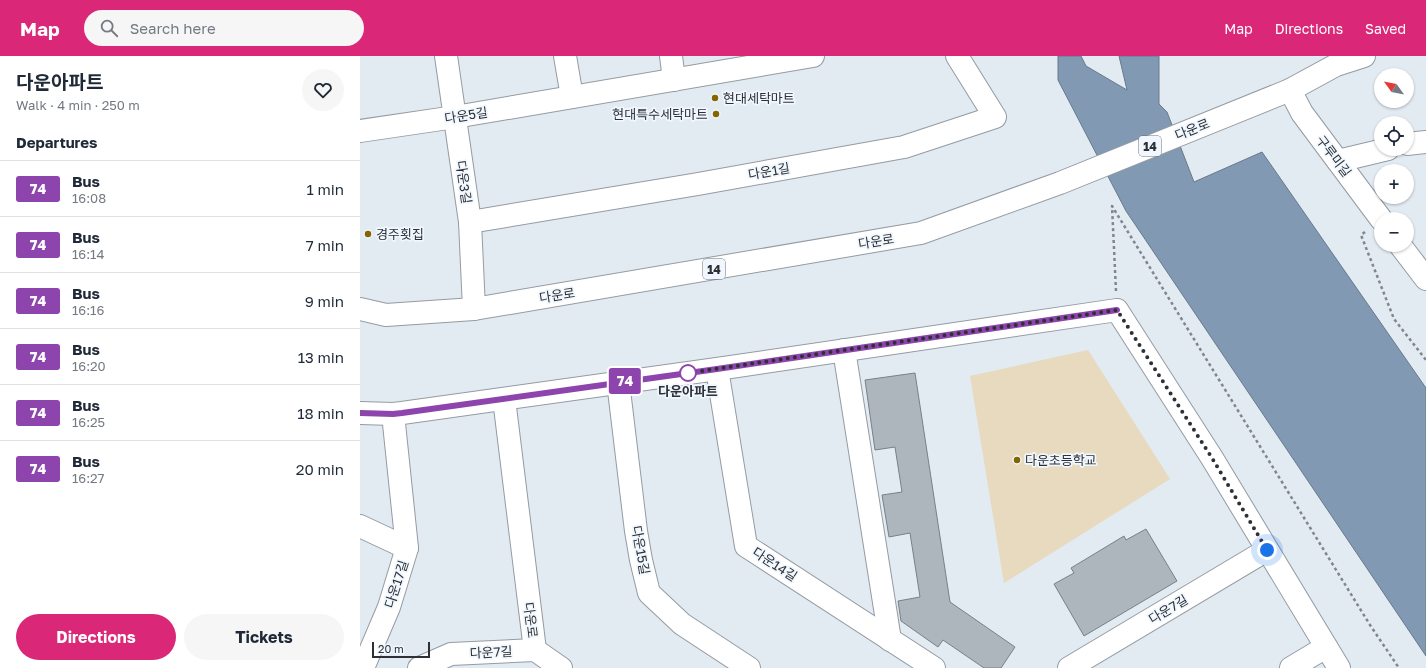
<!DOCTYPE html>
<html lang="en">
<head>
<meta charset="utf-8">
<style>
	body { margin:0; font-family:"Golos Text","Noto Sans KR",sans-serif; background:#f6f6f7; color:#1f2937; height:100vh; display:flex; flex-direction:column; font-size:15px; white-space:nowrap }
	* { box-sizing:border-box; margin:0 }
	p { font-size:13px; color:#747a83 }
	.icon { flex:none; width:22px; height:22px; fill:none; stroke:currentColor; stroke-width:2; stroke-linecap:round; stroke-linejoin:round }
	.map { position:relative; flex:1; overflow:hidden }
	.sheet { display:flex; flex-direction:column; background:#fff; width:360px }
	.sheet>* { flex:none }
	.badge { padding:0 8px; border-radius:3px; font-size:14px; line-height:26px }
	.needle { width:26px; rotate:303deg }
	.fabs { position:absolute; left:1014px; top:12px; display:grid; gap:8px }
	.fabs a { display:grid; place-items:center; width:40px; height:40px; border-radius:50%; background:#fff; box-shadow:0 1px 3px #0004; font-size:20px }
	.scale { position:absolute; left:12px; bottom:10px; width:58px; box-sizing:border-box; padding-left:4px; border:2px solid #2d3034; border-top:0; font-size:11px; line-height:14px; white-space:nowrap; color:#2d3034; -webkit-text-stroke:3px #f0f7fe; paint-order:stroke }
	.you { position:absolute; width:20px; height:20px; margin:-10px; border:3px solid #fff; border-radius:50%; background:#1a73e8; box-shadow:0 0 0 6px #1a73e833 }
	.map>.badge { position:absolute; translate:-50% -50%; box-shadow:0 0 0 2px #fff }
	h2 { padding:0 16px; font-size:15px; line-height:36px }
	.round { display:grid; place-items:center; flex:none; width:42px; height:42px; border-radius:21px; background:#f6f6f7 }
	.summary { display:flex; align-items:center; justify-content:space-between; height:68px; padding:0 16px }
	h1 { font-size:19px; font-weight:700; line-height:30px }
	.action { display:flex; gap:8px; margin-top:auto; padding:8px 16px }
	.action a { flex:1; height:46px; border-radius:24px; background:#db2777; color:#fff; font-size:16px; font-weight:700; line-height:46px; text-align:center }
	.action a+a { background:#f6f6f7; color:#1f2937 }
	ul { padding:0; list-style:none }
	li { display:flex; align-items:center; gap:12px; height:56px; padding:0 16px; border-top:1px solid #e0e1e3 }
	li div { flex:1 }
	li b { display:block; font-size:15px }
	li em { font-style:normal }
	li .badge { min-width:44px; font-weight:700; text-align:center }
	header { display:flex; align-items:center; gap:24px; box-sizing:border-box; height:56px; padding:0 20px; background:#db2777; color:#fff }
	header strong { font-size:19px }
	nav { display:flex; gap:22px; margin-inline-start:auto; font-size:14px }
	.search { width:280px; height:36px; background:#f6f6f7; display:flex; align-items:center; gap:10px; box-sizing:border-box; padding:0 14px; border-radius:22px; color:#747a83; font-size:15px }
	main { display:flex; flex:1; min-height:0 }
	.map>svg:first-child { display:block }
	.green { fill:#e7dabf }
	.water { fill:#8199b2; stroke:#687a8c }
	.building { fill:#adb5bd; stroke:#798088 }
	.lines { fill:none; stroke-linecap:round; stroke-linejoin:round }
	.minor-casing { stroke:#949ba3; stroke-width:24 }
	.tertiary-casing { stroke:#949ba3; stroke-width:24 }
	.primary-casing { stroke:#949ba3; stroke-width:24 }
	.path { stroke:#81868c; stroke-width:2.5; stroke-dasharray:3 3; stroke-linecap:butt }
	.minor { stroke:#fff; stroke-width:22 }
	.tertiary { stroke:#fff; stroke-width:22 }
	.primary { stroke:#fff; stroke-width:22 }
	.line-casing { stroke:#fff; stroke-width:9 }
	.line { stroke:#8e44ad; stroke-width:6 }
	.walk { stroke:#2d3034; stroke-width:4; stroke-dasharray:0 7.2 }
	.poi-dot { fill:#856500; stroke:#f0f7fe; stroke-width:1.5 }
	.stop-dot { fill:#fff; stroke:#8e44ad; stroke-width:2 }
	.labels { text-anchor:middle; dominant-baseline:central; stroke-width:3.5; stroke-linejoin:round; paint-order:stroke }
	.shield { fill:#f0f7fe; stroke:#686c71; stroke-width:1 }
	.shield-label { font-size:12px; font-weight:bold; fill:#2d3034 }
	.poi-label { font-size:13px; fill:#2d3034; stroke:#f0f7fe; text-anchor:start }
	.street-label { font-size:13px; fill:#2d3034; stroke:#f0f7fe }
	.stop-label { font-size:13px; font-weight:bold; fill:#2d3034; stroke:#f0f7fe }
</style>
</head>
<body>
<header>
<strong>Map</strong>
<div class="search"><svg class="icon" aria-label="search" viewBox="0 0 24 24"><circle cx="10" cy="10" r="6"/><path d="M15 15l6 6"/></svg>Search here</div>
<nav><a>Map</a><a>Directions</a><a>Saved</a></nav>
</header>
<main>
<section class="sheet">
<div class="summary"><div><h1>다운아파트</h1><p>Walk · 4 min · 250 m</p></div><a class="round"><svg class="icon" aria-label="heart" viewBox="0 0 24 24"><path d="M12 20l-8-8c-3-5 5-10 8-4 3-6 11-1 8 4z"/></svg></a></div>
<h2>Departures</h2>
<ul>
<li><span class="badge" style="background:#8e44ad;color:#fff">74</span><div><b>Bus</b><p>16:08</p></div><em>1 min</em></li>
<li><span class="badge" style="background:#8e44ad;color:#fff">74</span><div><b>Bus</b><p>16:14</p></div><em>7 min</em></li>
<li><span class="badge" style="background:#8e44ad;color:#fff">74</span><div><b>Bus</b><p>16:16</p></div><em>9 min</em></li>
<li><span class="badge" style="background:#8e44ad;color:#fff">74</span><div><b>Bus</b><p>16:20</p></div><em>13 min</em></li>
<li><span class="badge" style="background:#8e44ad;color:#fff">74</span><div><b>Bus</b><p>16:25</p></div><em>18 min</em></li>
<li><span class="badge" style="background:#8e44ad;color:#fff">74</span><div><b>Bus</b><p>16:27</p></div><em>20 min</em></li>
</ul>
<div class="action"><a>Directions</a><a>Tickets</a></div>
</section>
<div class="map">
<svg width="1066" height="612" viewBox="0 0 1066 612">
	<rect width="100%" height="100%" fill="#e2eaf2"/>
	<polygon class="green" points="728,294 810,423 644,527 610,320"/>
	<polygon class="water" points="698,0 721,0 726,10 767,34 759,0 799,0 799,48 807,56 834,126 902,96 1066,332 1066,600 766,155 698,24"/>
	<g class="building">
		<polygon points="555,317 590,546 655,591 641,612 624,612 583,584 578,591 541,565 538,545 560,541 550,477 529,481 522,439 542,436 535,391 515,394 505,324"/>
		<polygon points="786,473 817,525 724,580 694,528 714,517 711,512 764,480 766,484"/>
	</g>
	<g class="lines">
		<defs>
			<g id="minor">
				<polyline points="86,0 110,166 114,253"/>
				<polyline points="205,0 212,41"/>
				<polyline points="311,0 314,24"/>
				<polyline points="0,75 95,61 453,0"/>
				<polyline points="1047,88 1066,86"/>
				<polyline points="978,105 1028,93"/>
				<polyline points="110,166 338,128 544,91 635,61 597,0"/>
				<polyline points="484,294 530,584"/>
				<polyline points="357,313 386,490 574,612"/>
				<polyline points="258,326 276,475 281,504 289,537 322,568 389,612"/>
				<polyline points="144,343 175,594"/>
				<polyline points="0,357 33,358 42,357 357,313 757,254 852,402 979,612"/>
				<polyline points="0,470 47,492"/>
				<polyline points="3,612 29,551 47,492 33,358"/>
				<polyline points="59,612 91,598 175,594 201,612"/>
				<polyline points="709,612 907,494"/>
				<polyline points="931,612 966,591"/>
			</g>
			<g id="tertiary">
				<polyline points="930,34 942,57 1021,163"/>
				<polyline points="1040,189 1066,223"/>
			</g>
			<polyline id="primary" points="0,253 26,259 114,253 561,177 700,127 930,34 976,9 1004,0"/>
		</defs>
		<use href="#minor" class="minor-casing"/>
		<use href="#tertiary" class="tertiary-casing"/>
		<use href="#primary" class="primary-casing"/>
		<g class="path">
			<polyline points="1005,176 1001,179 1034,263 1066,304"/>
			<polyline points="756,235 752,150 1010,569 1039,612"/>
		</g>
		<use href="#minor" class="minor"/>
		<use href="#tertiary" class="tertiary"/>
		<use href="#primary" class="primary"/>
	</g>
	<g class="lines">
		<defs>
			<polyline id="line" points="0,357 33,358 42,357 357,313 757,254"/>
		</defs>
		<use href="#line" class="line-casing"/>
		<use href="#line" class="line"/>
		<polyline class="walk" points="328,317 757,254 852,402 907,494"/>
	</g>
	<g class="poi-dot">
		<circle cx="355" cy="42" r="4"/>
		<circle cx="356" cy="58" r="4"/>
		<circle cx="8" cy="178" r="4"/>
		<circle cx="657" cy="404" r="4"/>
	</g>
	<circle class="stop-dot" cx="328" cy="317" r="8"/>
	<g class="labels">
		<g class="shield">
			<rect x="779" y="80" width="22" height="20" rx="3"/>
			<rect x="343" y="203" width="22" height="20" rx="3"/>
		</g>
		<g class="shield-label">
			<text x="790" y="90">14</text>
			<text x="354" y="213">14</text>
		</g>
		<g class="poi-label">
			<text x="363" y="42">현대세탁마트</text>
			<text x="348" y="58" text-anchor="end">현대특수세탁마트</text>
			<text x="16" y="178">경주횟집</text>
			<text x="665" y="404">다운초등학교</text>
		</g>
		<g class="street-label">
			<text transform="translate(106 59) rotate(-9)">다운5길</text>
			<text transform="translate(832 73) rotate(-22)">다운로</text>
			<text transform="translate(974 100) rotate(53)">구루미길</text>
			<text transform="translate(409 115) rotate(-10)">다운1길</text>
			<text transform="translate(104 126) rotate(82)">다운3길</text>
			<text transform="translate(516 185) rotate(-9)">다운로</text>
			<text transform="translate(197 239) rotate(-9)">다운로</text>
			<text transform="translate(281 494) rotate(80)">다운15길</text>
			<text transform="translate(415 508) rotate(33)">다운14길</text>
			<text transform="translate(36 528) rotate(-72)">다운17길</text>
			<text transform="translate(808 553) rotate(-31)">다운7길</text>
			<text transform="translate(171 564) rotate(83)">다운로</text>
			<text transform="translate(131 596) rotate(-3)">다운7길</text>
		</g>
		<g class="stop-label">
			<text x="328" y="335">다운아파트</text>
		</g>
	</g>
</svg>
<div class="fabs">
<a><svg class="needle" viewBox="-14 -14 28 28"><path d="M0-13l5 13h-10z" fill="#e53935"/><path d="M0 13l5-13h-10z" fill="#747a83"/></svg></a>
<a><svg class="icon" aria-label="locate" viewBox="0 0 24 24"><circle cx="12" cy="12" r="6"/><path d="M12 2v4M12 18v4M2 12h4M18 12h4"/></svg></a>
<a>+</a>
<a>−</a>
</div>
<div class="scale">20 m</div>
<div class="you" style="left:907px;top:494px"></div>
<b class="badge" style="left:265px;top:325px;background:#8e44ad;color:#fff">74</b>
</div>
</main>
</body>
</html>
